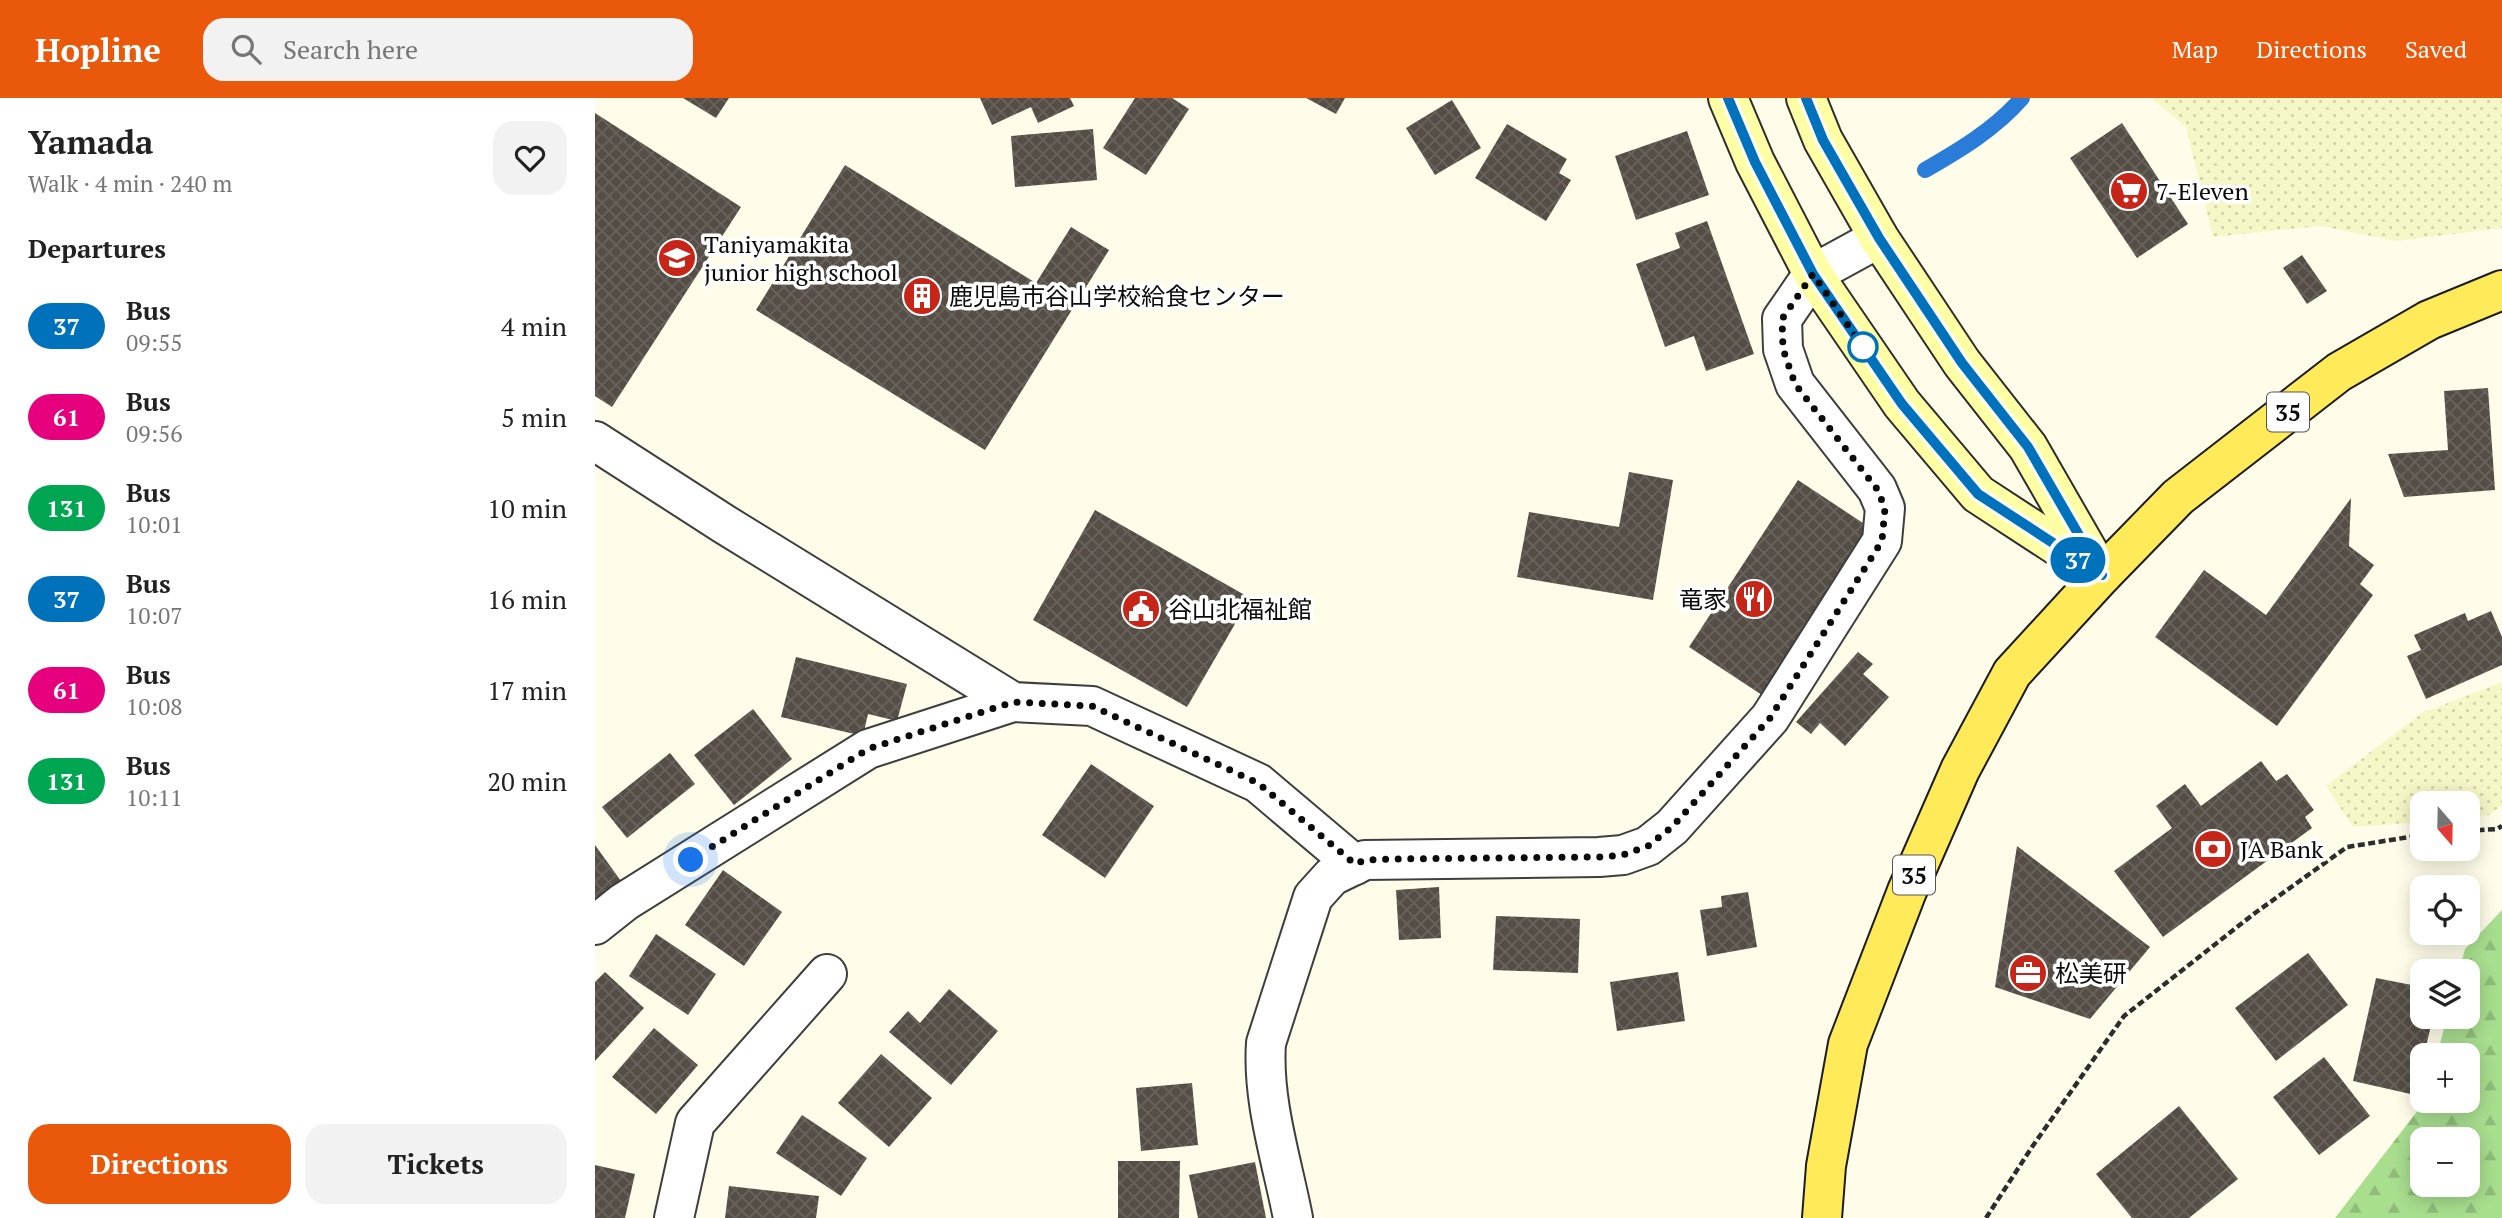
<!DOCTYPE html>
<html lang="en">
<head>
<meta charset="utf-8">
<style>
	body { margin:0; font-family:"PT Serif","Noto Sans JP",serif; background:#f2f2f2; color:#222; height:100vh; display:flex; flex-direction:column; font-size:26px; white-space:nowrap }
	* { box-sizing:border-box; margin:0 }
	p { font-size:23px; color:#767676 }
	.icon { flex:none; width:38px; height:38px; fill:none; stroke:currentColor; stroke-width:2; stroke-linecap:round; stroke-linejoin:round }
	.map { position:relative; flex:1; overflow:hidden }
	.side { display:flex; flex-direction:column; background:#fff; width:595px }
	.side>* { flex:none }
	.badge { padding:0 14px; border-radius:23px; font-size:24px; line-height:46px }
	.needle { width:46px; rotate:160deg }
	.buttons { position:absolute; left:1815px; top:693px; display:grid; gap:14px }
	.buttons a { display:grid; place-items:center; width:70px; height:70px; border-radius:14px; background:#fff; box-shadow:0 4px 18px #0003; font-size:35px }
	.you { position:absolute; width:35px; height:35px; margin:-18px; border:5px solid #fff; border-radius:50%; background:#1a73e8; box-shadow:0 0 0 10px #1a73e833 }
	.map>.badge { position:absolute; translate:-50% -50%; box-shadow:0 0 0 4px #fff }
	h2 { padding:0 28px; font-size:26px; line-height:63px }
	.round { display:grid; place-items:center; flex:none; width:74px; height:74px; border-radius:21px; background:#f2f2f2 }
	.head { display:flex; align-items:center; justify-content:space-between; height:119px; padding:0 28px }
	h1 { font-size:33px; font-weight:600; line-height:52px }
	.primary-button { display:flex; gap:14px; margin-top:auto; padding:14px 28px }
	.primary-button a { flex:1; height:80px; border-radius:21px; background:#ea580c; color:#fff; font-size:28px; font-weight:600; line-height:80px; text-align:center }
	.primary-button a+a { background:#f2f2f2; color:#222 }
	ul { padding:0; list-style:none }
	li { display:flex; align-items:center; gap:21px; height:91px; padding:0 28px }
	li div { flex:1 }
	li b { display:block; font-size:26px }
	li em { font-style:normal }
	li .badge { min-width:77px; font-weight:700; text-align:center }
	header { display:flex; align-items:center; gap:42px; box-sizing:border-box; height:98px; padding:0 35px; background:#ea580c; color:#fff }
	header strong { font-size:33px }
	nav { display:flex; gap:38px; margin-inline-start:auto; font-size:24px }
	.search { width:490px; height:63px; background:#f2f2f2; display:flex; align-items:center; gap:18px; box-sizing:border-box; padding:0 24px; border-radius:21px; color:#767676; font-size:26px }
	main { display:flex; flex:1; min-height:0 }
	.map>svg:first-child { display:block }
	.farmland { fill:url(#farmland-dots) }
	.forest { fill:url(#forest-firs); fill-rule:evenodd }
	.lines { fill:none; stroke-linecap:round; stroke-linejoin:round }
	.stream { stroke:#297dd8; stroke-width:16 }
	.building { fill:url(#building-cross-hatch) }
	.minor-casing { stroke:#3e3e3e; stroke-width:42 }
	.secondary-casing { stroke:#2d2d2d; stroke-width:42 }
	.primary-casing { stroke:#1c1c1c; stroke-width:42 }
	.path { stroke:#2d2d2d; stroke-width:4.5; stroke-dasharray:7 3.5; stroke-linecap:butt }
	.minor { stroke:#fff; stroke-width:38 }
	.secondary { stroke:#feffa4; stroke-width:38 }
	.primary { stroke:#ffeb59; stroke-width:38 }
	.line-casing { stroke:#fff; stroke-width:16 }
	.line { stroke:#0072bc; stroke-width:10 }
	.walk { stroke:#0b0b0b; stroke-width:7; stroke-dasharray:0 12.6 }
	.stop-dot { fill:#fff; stroke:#0072bc; stroke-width:3.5 }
	.labels { text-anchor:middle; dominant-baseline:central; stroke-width:7; stroke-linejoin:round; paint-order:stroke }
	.shield { fill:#fff; stroke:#545454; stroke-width:2 }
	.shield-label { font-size:23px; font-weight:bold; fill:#0b0b0b }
	.poi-label { font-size:24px; fill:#0b0b0b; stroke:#fff; text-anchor:start }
</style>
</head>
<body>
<header>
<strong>Hopline</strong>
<div class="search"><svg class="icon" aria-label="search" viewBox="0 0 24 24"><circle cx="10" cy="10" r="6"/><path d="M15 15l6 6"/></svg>Search here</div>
<nav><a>Map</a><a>Directions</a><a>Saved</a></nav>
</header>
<main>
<section class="side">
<div class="head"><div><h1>Yamada</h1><p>Walk · 4 min · 240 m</p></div><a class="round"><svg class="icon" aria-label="heart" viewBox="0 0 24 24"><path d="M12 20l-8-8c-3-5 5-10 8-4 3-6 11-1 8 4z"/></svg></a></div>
<h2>Departures</h2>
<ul>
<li><span class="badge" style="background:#0072bc;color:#fff">37</span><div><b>Bus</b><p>09:55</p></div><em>4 min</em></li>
<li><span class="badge" style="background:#e6007e;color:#fff">61</span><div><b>Bus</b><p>09:56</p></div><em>5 min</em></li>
<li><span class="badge" style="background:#00a651;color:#fff">131</span><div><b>Bus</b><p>10:01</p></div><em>10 min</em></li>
<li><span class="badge" style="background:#0072bc;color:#fff">37</span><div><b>Bus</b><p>10:07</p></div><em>16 min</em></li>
<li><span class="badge" style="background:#e6007e;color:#fff">61</span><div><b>Bus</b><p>10:08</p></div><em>17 min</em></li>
<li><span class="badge" style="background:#00a651;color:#fff">131</span><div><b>Bus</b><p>10:11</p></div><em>20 min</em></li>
</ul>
<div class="primary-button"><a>Directions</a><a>Tickets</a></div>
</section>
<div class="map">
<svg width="1907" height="1120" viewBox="0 0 1907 1120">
	<defs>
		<pattern id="farmland-dots" width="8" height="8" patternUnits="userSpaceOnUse" patternTransform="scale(1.75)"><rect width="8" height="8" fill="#f5f7c7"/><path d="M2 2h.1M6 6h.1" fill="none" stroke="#d1d2aa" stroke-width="1.8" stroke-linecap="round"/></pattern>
		<pattern id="forest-firs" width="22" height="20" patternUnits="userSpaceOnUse" patternTransform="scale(1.75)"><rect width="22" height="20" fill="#a8de8e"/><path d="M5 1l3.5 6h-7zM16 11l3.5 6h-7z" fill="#8fbd79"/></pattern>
		<pattern id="building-cross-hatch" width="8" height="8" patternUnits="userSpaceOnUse" patternTransform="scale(1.75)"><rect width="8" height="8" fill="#544e46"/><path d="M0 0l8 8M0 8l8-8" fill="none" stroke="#68635c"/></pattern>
	</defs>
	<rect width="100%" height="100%" fill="#fffde9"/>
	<g class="farmland">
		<polygon points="1556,0 1907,0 1907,130 1801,143 1725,128 1618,139 1591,29"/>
		<polygon points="1907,584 1907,707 1894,717 1873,719 1872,705 1827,705 1827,724 1758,729 1731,688 1827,615"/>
	</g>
	<path class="forest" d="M 1907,812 L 1907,1120 L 1740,1120 L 1830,1003 L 1872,1003 L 1872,957 L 1842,957 L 1852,919 L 1872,919 L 1872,873 L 1864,873 L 1870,851 ZM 1827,1041 L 1872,1041 L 1872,1087 L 1827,1087 Z"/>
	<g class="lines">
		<path class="stream" d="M 1330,72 C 1365,52 1400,31 1427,0"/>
	</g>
	<g class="building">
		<polygon points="88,0 134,0 121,20"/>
		<polygon points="385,0 475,0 479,8 443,25 436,9 397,27"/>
		<polygon points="540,0 577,0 594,11 551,77 508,50"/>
		<polygon points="711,0 750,0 741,16"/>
		<polygon points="857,2 886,50 840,77 811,30"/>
		<polygon points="0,15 146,109 17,309 0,298"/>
		<polygon points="1527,25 1593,126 1542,160 1475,60"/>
		<polygon points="912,26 972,61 964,75 976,82 951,123 880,80"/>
		<polygon points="498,31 502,82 420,89 416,38"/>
		<polygon points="1092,33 1114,97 1041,122 1020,58"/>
		<polygon points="250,67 441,185 476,129 514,152 390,352 161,212"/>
		<polygon points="1112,123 1159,256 1111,273 1099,238 1070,249 1041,166 1085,150 1080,135"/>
		<polygon points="1707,157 1732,193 1712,206 1688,170"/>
		<polygon points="1893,290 1900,392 1809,399 1793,356 1853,352 1849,293"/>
		<polygon points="1034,374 1078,382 1058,502 922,479 934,414 1024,429"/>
		<polygon points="1203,382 1277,431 1167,597 1094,549"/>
		<polygon points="1756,400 1754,448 1779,467 1765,486 1778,497 1682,628 1560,539 1609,472 1671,517"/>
		<polygon points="500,412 655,500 592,609 438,522"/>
		<polygon points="1896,513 1907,539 1907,567 1831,601 1812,558 1826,552 1819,537 1870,515 1873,523"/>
		<polygon points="1263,554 1278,566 1268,576 1294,599 1250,648 1225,625 1216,636 1201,624"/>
		<polygon points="201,559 312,586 302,623 273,616 268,638 186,619"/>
		<polygon points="158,611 197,661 139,707 99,657"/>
		<polygon points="75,655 100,686 32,740 7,709"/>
		<polygon points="1666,663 1681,683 1692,676 1719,712 1710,719 1717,730 1568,839 1519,773 1577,730 1561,708 1590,686 1606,708"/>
		<polygon points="496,666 559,708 510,780 447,737"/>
		<polygon points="0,747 26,783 0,801"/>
		<polygon points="1422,748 1555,849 1495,921 1400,889"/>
		<polygon points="128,772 187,814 149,868 90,827"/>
		<polygon points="844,789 846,840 804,842 801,792"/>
		<polygon points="1153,794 1162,849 1112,858 1105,812 1127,809 1126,798"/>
		<polygon points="901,818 985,821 983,875 898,872"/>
		<polygon points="61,836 121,876 93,917 34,878"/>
		<polygon points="1713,855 1753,907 1681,963 1640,910"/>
		<polygon points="10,874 49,910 0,963 0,884"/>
		<polygon points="1083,874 1090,923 1022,933 1015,884"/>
		<polygon points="1781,880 1827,889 1827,919 1838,919 1829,957 1827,957 1827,968 1820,997 1758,983"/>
		<polygon points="354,891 403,933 356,987 294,934 313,913 325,925"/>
		<polygon points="59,930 103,967 61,1016 17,979"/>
		<polygon points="286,956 337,1000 294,1049 243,1005"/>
		<polygon points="1729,959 1775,1018 1724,1057 1678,999"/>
		<polygon points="597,985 603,1047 546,1053 541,990"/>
		<polygon points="1584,1008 1643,1081 1594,1120 1537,1120 1501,1076"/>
		<polygon points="207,1017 272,1060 246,1098 181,1055"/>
		<polygon points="523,1063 585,1063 584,1120 523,1120"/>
		<polygon points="660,1064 671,1120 603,1120 594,1077"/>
		<polygon points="0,1067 40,1076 30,1120 0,1120"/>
		<polygon points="134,1088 224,1098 221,1120 130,1120"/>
	</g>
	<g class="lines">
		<defs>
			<g id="minor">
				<polyline points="0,343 129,426 418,604 497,608 663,685 760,767"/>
				<polyline points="0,827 29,804 273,651 418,604"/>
				<polyline points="79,1120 100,1025 232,876"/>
				<path d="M 698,1120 C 687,1063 667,1003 671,945 L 718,799 L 737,778 L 770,762 L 1004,759 L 1028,757 L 1053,748 L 1077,729 L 1175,620 L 1287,443 L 1290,410 L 1282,391 L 1200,286 L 1188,251 L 1187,221 L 1218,176 L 1284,140"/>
			</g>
			<g id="secondary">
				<polyline points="1133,0 1160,64 1218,176 1307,306 1383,396 1507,477"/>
				<polyline points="1211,0 1228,42 1284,140 1367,265 1433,349 1502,469"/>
			</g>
			<polyline id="primary" points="1227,1120 1231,1068 1253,946 1312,793 1365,672 1417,575 1507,477 1583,399 1744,274 1834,222 1907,192"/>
		</defs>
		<use href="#minor" class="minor-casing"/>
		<use href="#secondary" class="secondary-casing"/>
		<use href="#primary" class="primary-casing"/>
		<g class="path">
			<polyline points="1872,733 1902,731 1907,728"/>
			<polyline points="1391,1120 1437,1049 1529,918 1660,815 1752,749 1827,737"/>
		</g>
		<use href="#minor" class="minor"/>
		<use href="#secondary" class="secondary"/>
		<use href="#primary" class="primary"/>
	</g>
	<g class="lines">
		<defs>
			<polyline id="line" points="1133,0 1160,64 1218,176 1307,306 1383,396 1507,477 1433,349 1367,265 1284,140 1228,42 1211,0"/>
		</defs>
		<use href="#line" class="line-casing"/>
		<use href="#line" class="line"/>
		<polyline class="walk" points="96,762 273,651 418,604 497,608 663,685 760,766 770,762 794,761 1004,759 1028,757 1053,748 1077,729 1175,620 1287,443 1290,410 1282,391 1200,286 1188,251 1187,221 1218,176 1268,249"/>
	</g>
	<defs>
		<symbol id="supermarket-disc" viewBox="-11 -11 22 22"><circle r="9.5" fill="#c62518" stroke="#fff"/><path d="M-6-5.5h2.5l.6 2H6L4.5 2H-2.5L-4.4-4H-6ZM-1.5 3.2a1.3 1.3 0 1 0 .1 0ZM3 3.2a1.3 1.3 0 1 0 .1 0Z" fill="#fff"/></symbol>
		<symbol id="school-disc" viewBox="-11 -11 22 22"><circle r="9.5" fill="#c62518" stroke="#fff"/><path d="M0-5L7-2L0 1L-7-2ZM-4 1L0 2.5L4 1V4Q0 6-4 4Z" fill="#fff"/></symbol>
		<symbol id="building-disc" viewBox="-11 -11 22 22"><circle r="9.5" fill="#c62518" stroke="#fff"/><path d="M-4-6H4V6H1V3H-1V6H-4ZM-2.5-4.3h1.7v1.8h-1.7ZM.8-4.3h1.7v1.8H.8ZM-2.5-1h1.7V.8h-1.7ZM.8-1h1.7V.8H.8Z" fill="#fff"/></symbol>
		<symbol id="restaurant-disc" viewBox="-11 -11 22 22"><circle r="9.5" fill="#c62518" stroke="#fff"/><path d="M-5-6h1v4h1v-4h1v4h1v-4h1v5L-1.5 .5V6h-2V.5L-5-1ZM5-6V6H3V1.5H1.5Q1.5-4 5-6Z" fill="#fff"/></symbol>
		<symbol id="civic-disc" viewBox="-11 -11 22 22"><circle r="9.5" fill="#c62518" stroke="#fff"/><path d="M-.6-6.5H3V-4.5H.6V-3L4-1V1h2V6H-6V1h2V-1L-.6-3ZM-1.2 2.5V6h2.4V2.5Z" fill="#fff"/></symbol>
		<symbol id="bank-disc" viewBox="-11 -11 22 22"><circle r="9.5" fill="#c62518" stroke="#fff"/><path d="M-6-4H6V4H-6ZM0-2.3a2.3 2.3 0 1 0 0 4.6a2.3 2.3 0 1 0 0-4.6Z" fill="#fff"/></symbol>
		<symbol id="office-disc" viewBox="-11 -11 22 22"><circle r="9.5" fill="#c62518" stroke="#fff"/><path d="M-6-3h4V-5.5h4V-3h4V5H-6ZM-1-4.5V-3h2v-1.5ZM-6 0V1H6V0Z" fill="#fff"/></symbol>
	</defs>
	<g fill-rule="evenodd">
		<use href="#supermarket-disc" x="1512" y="71" width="44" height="44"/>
		<use href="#school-disc" x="60" y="138" width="44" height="44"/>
		<use href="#building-disc" x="305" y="176" width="44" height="44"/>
		<use href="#restaurant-disc" x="1137" y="479" width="44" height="44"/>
		<use href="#civic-disc" x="524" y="489" width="44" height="44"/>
		<use href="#bank-disc" x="1596" y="729" width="44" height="44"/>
		<use href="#office-disc" x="1411" y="853" width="44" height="44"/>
	</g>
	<circle class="stop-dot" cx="1268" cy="249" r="14"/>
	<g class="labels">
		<g class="shield">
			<rect x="1672" y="294.5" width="42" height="39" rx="5"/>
			<rect x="1298" y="757.5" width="42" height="39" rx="5"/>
		</g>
		<g class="shield-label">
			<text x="1693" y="314">35</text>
			<text x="1319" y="777">35</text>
		</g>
		<g class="poi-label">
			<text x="1561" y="93">7-Eleven</text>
			<text x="109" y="146">Taniyamakita<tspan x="109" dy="28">junior high school</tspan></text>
			<text x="354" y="198">鹿児島市谷山学校給食センター</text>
			<text x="1132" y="501" text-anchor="end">竜家</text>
			<text x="573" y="511">谷山北福祉館</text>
			<text x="1645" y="751">JA Bank</text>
			<text x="1460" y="875">松美研</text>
		</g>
	</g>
</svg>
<div class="buttons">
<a><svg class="needle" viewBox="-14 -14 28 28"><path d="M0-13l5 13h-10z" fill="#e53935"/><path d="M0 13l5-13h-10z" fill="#767676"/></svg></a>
<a><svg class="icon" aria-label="locate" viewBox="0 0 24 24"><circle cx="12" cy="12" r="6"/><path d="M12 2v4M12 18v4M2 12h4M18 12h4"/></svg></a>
<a><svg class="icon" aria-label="layers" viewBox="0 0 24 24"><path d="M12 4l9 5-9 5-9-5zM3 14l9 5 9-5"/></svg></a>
<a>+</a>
<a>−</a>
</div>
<div class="you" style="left:96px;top:762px"></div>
<b class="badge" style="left:1483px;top:462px;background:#0072bc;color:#fff">37</b>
</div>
</main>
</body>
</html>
